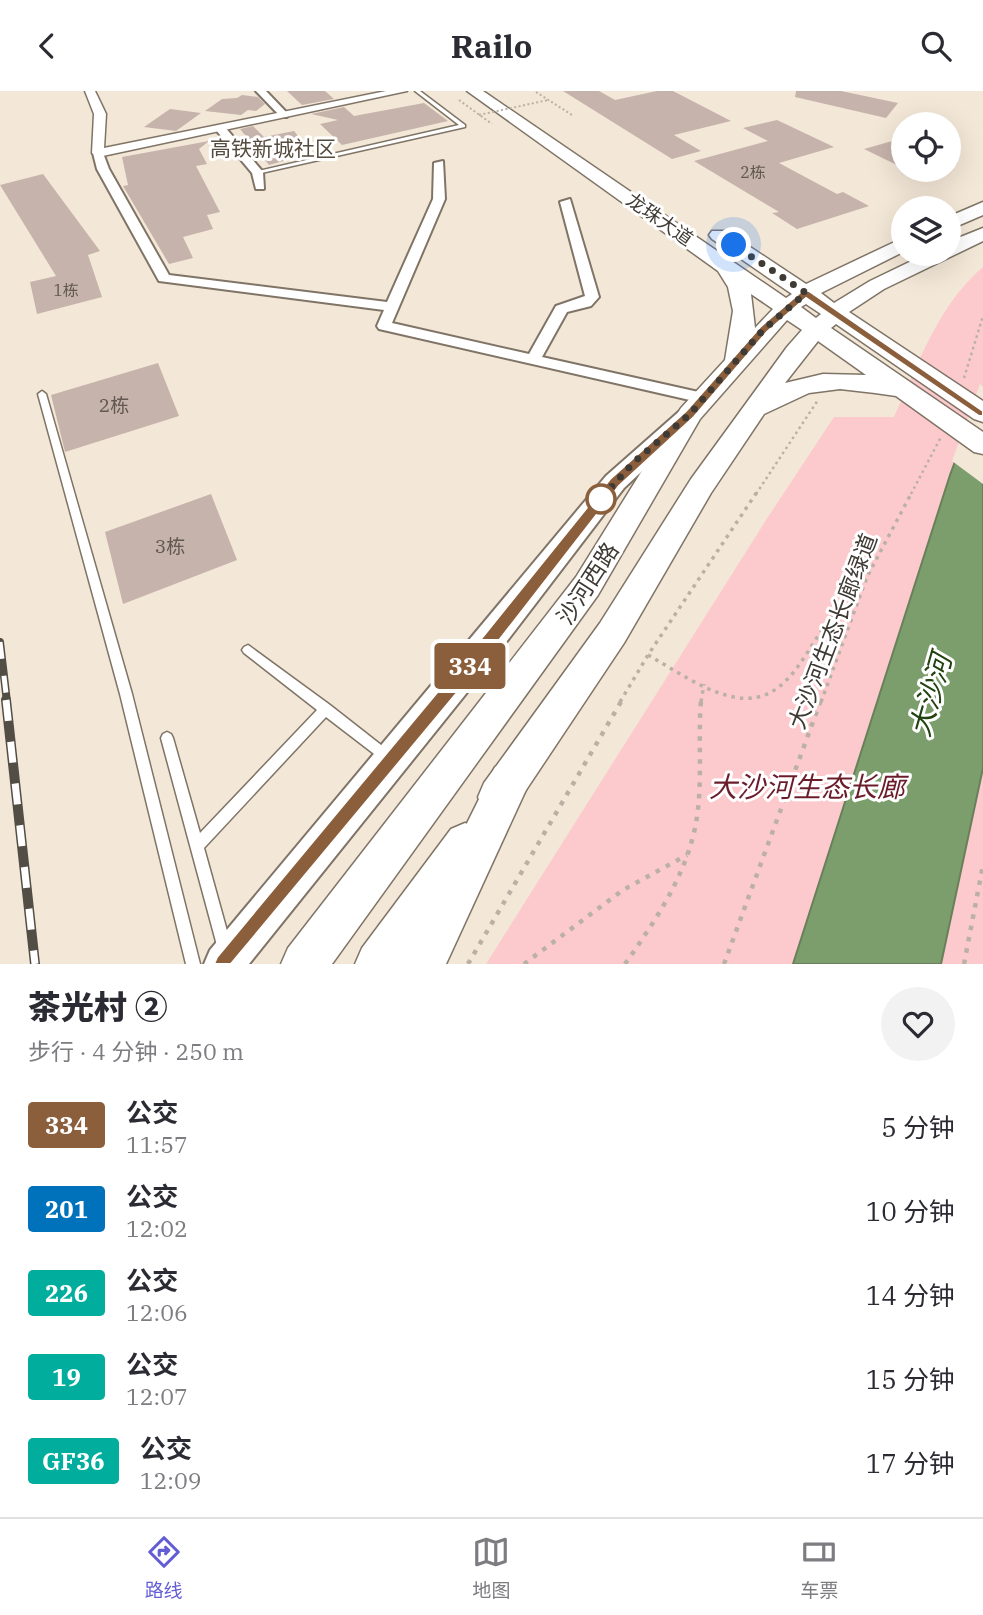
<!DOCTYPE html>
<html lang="zh">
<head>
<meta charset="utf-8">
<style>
	body { margin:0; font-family:"IBM Plex Serif","Noto Sans SC",serif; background:#f2f2f3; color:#2b2b33; height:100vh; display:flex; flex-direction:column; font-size:26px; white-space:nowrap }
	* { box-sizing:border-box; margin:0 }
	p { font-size:23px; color:#7c7c81 }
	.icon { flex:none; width:38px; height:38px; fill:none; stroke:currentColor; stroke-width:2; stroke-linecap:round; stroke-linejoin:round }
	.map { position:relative; height:873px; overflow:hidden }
	.sheet { display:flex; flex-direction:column; background:#fff; flex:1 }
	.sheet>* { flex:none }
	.badge { padding:0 14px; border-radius:5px; font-size:24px; line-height:46px }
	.fabs { position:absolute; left:891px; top:21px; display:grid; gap:14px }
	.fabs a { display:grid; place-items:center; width:70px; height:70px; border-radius:50%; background:#fff; box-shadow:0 7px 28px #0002; font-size:35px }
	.you { position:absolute; width:35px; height:35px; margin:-18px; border:5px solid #fff; border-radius:50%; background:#1a73e8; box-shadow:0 0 0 10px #1a73e833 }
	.map>.badge { position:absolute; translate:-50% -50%; box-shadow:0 0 0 4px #fff }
	.round { display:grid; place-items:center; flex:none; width:74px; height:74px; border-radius:37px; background:#f2f2f3 }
	.headline { display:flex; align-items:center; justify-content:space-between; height:119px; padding:0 28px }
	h1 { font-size:33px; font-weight:800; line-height:52px }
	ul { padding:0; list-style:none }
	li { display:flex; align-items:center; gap:21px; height:84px; padding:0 28px }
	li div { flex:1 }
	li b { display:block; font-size:26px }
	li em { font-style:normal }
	li .badge { min-width:77px; font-weight:700; text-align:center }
	header { display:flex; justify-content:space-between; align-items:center; height:91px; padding:0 28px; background:#fff; font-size:32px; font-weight:800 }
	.tab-bar { display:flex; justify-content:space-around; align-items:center; height:98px; border-top:2px solid #e1e1e2; background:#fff; font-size:19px; color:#7c7c81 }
	.tab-bar a { display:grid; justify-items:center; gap:4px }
	.tab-bar .selected { color:#635dd6 }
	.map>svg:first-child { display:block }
	.green { fill:#fccacd }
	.water { fill:#7b9e6c; stroke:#69805b; stroke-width:2 }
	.pier { fill:#f3e7d7 }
	.building { fill:#c6b3ab }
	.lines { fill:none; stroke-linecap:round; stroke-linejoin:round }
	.service-casing { stroke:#7f7466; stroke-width:3 }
	.minor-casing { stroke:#7f7466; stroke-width:4 }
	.tertiary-casing { stroke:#7f7466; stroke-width:3 }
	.secondary-casing { stroke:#7f7466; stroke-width:4 }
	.primary-casing { stroke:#7f7466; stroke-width:3 }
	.trunk-casing { stroke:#7f7466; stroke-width:3 }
	.path-far3 { stroke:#bab1a4; stroke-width:2; stroke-dasharray:2 2.5; stroke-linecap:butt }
	.path-far2 { stroke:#bab1a4; stroke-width:2.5; stroke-dasharray:2.5 3.5; stroke-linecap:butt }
	.path-far1 { stroke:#bab1a4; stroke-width:3.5; stroke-dasharray:3.5 5; stroke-linecap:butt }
	.path { stroke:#bab1a4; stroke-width:4.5; stroke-dasharray:4.5 7; stroke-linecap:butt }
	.service { fill:#fff; fill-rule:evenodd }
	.minor { fill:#fff; fill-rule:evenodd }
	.tertiary { fill:#fff; fill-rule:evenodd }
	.secondary { fill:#fff; fill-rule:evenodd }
	.primary { fill:#fff; fill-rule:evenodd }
	.trunk { fill:#fff; fill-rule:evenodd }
	.rail-far1-casing { stroke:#524d45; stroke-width:8 }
	.rail-casing { stroke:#524d45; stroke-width:10 }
	.rail-far1 { stroke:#fff; stroke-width:5; stroke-dasharray:17; stroke-linecap:butt }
	.rail { stroke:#fff; stroke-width:7; stroke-dasharray:21; stroke-linecap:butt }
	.path-bridge { stroke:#bab1a4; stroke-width:2; stroke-dasharray:2 2.5; stroke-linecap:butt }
	.line { fill:#8b5e3c; stroke:#fff; stroke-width:2 }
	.walk { stroke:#3f3b34; stroke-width:7; stroke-dasharray:0 12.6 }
	.stop-dot { fill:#fff; stroke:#8b5e3c; stroke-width:3.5 }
	.labels { text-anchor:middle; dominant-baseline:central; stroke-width:6; stroke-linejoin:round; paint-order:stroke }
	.far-number-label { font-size:16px; fill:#615952 }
	.far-street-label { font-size:19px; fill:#3f3b34; stroke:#fff }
	.number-label { font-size:19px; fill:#615952 }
	.far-quarter-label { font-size:21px; fill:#554c3f; stroke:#fff }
	.street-label { font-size:23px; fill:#3f3b34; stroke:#fff }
	.near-water-label { font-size:28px; font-style:italic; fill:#21430f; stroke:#fff }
	.near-park-label { font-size:28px; font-style:italic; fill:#6a1c2b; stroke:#fff }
</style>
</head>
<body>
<header><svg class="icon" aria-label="back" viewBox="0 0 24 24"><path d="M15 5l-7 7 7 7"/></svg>Railo<svg class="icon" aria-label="search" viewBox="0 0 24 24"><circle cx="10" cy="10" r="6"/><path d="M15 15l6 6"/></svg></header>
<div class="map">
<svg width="983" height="873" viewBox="0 0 983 873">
	<rect width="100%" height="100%" fill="#f3e7d7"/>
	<path class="green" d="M 983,176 L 983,873 L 486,873 L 766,429 L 834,326 L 894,326 C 918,273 938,214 983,176 Z"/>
	<polygon class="water" points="983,295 983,677 941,873 793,873 950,384"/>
	<polygon class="pier" points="980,293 983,295 983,393 952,370"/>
	<g class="building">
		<polygon points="287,0 325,0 334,8 302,14"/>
		<polygon points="563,0 599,0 615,9 657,0 673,0 731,30 674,44 701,60 672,68"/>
		<polygon points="796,0 841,0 898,12 886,27 795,6"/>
		<polygon points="242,4 258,6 265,13 256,20 248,19 241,24 205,20 222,8 237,7"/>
		<polygon points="424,12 448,30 342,54 320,33 338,29 311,23 344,16 354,25"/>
		<polygon points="170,18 201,22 176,40 144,36"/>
		<polygon points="777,29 834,56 779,72 837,103 843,101 869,115 797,138 772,122 779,121 694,70 768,50 743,37"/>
		<polygon points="253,35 264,46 294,40 312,62 269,74 240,38"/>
		<polygon points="903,47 903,77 864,58"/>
		<polygon points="209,50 199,58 207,73 196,75 220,121 207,124 213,138 183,146 193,167 169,173 123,95 128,94 122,66"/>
		<polygon points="43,83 100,160 88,164 102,206 37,223 30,191 56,185 0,94"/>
		<polygon points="158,272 179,325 65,361 51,304"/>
		<polygon points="211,403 237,469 123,513 105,441"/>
	</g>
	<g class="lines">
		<defs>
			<g id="service">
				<polygon points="415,0 420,0 465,34 465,36 257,83 254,81 459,34"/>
				<polygon points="42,300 46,303 132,603 200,873 186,873 120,603 38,303"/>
				<polygon points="248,554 330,614 390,661 392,665 390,669 386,671 382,669 326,626 204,757 232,858 230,863 225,865 220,863 218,858 161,647 163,643 167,641 171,643 173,647 200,742 317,619 244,562 242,559 244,556"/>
			</g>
			<g id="minor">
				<polygon points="256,0 266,0 287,22 287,26 281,26"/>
				<polygon points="216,35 224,35 263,81 264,98 256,98 252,82 216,39"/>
				<polygon points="98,59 103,62 109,78 169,184 387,211 433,108 434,72 443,70 445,108 392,232 529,263 556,215 585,205 560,111 570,108 599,206 591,215 567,221 542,266 703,302 711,307 703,312 379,238 377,235 384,219 159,190 97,78 93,62"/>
			</g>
			<polygon id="tertiary" points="85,0 95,0 106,23 104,57 386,0 407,0 98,66 92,62 94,23"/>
			<polygon id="secondary" points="690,315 698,318 701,323 698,328 624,397 481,584 249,873 204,873 210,859 606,385 682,318"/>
			<g id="primary">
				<path d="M 467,0 L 483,0 L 786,207 L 792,203 L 712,148 L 709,144 L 712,140 L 726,140 L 806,193 L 903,147 L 903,161 L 821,202 L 834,212 L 870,190 L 926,163 L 948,163 L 948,151 L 983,137 L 983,150 L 884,198 L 849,221 L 983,310 L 983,331 L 974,328 L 836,233 L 831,237 L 983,341 L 983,363 L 974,361 L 896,305 L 875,302 L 840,298 L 809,302 L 764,323 L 711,402 L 624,552 L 512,720 L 498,726 L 484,720 L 478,706 L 484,692 L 600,532 L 691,388 L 787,256 L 802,239 L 787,229 L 700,328 L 598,504 L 332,873 L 281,873 L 288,857 L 576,486 L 681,317 L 725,269 L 733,220 L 728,196 L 718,180 ZM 751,203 L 773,218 L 755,237 ZM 806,213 L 821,223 L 816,227 L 801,216 ZM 818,250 L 866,284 L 823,283 L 785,292 Z"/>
				<polygon points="983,111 983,124 948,139 948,126"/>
				<polygon points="465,732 479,738 485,752 479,766 405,873 355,873 362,857 451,738"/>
			</g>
			<polygon id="trunk" points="509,669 523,676 530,690 446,873 397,873 495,676"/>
		</defs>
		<use href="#service" class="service-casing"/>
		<use href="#minor" class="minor-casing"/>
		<use href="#tertiary" class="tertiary-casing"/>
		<use href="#secondary" class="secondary-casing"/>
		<use href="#primary" class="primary-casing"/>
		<use href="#trunk" class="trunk-casing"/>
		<g class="path-far3">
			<polyline points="536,1 572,24"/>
			<polyline points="459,9 492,33"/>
		</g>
		<g class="path-far2">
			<polyline points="964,287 983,225"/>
			<polyline points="756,403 818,309"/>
			<polyline points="911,403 941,346"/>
		</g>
		<g class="path-far1">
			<path d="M 648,564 C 675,579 703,600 734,606 C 785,616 802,565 827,532 C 838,516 852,502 866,488"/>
			<polyline points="620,611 648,564 757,401"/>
			<polyline points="701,611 704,593"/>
			<polyline points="821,611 867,486 912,401"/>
		</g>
		<g class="path">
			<polyline points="468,873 622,609"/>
			<polyline points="524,873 623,799 687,764"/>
			<path d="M 625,873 C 658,826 692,776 698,718 C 702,682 698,646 701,609"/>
			<polyline points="724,873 821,609"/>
			<polyline points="964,873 983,774"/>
		</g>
		<use href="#service" class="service"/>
		<use href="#minor" class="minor"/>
		<use href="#tertiary" class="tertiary"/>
		<use href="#secondary" class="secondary"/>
		<use href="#primary" class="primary"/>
		<use href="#trunk" class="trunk"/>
		<defs>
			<polyline id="rail-far1" points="0,551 7,611"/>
			<polyline id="rail" points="6,609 35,873"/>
		</defs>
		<use href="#rail-far1" class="rail-far1-casing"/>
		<use href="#rail" class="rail-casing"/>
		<use href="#rail-far1" class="rail-far1"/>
		<use href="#rail" class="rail"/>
		<polyline class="path-bridge" points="479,24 548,9"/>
	</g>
	<polygon class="line" points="802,200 809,200 983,320 983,325 979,325 806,207 767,241 694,326 619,395 476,579 231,873 214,873 217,866 464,569 610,388 686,320 760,236"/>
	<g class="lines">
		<polyline class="walk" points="601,408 598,411 633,372 690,323 763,239 806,202 734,154"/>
	</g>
	<circle class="stop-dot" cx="601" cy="408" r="14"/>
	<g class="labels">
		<g class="far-number-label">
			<text x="753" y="81">2栋</text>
			<text x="66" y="199">1栋</text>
		</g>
		<g class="far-street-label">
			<text transform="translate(660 128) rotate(35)">龙珠大道</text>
		</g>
		<g class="number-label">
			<text x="114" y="314">2栋</text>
			<text x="170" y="455">3栋</text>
		</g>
		<g class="far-quarter-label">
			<text x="273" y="57">高铁新城社区</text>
		</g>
		<g class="street-label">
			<text transform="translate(587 492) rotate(-57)">沙河西路</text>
			<text transform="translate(832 540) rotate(-69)">大沙河生态长廊绿道</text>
		</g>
		<g class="near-water-label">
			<text transform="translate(930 604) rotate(-74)">大沙河</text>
		</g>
		<g class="near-park-label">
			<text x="807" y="695">大沙河生态长廊</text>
		</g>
	</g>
</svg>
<div class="fabs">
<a><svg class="icon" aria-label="locate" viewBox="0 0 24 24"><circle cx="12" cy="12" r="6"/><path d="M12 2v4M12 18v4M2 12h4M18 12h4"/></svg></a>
<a><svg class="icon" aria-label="layers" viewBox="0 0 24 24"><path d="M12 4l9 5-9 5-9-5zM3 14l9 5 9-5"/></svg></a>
</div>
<div class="you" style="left:734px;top:154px"></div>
<b class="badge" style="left:470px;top:575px;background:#8b5e3c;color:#fff">334</b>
</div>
<section class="sheet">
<div class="headline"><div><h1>茶光村 ②</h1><p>步行 · 4 分钟 · 250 m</p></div><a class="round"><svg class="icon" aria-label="heart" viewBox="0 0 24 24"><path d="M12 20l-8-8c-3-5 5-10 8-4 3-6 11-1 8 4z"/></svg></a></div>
<ul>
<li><span class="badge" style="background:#8b5e3c;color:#fff">334</span><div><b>公交</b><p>11:57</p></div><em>5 分钟</em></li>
<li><span class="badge" style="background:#0072bc;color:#fff">201</span><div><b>公交</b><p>12:02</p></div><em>10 分钟</em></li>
<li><span class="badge" style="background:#01ad9c;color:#fff">226</span><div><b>公交</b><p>12:06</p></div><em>14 分钟</em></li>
<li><span class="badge" style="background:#01ad9c;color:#fff">19</span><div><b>公交</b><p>12:07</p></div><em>15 分钟</em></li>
<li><span class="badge" style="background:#01ad9c;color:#fff">GF36</span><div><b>公交</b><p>12:09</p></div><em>17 分钟</em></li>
</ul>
</section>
<nav class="tab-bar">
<a class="selected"><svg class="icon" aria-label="directions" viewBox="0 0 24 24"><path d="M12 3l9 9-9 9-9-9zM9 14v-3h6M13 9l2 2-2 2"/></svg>路线</a>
<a><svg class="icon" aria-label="map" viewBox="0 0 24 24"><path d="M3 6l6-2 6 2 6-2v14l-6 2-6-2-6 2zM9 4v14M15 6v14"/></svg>地图</a>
<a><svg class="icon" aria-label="tickets" viewBox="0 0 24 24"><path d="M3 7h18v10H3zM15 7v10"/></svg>车票</a>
</nav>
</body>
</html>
